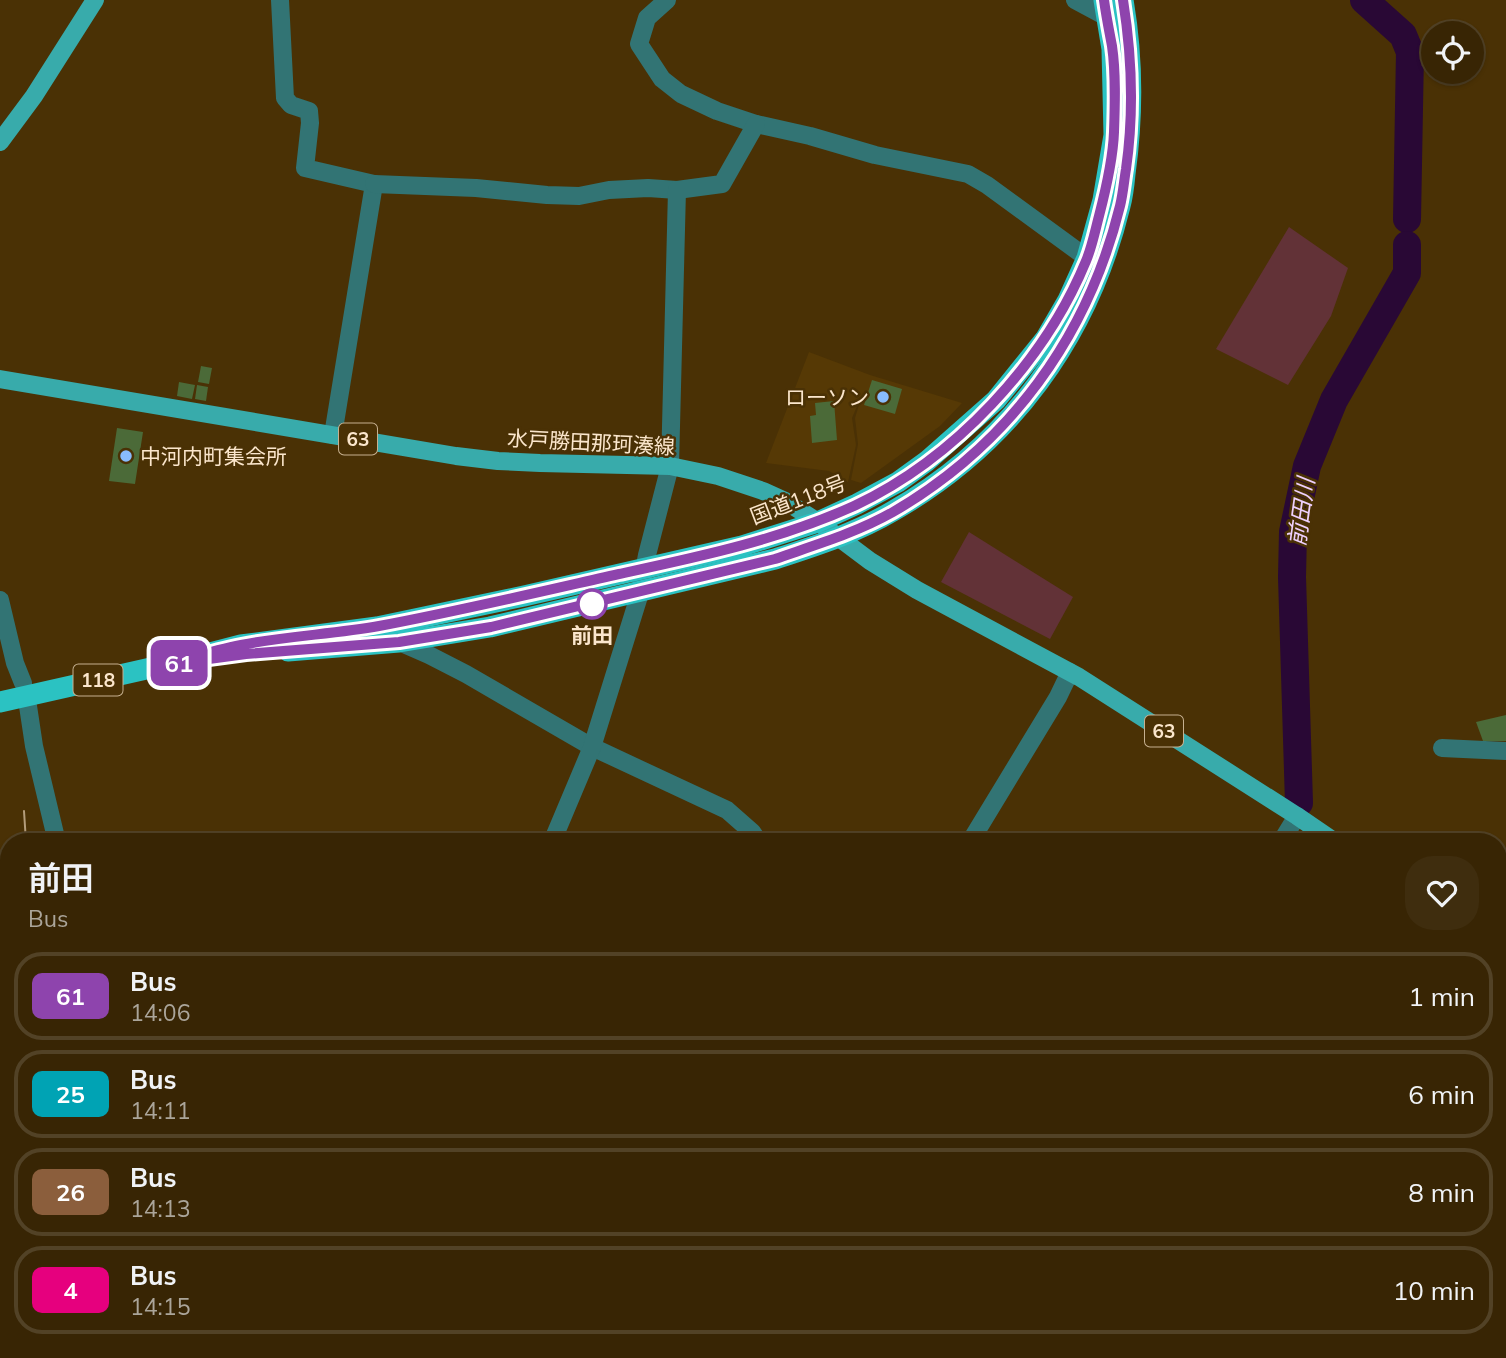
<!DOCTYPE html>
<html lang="en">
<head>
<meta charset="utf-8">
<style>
	body { margin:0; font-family:Mulish,"Noto Sans JP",sans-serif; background:#3f2d0e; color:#f1f3f6; height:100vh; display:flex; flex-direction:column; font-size:26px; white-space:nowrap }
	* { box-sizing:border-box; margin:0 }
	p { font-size:23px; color:#aba59a }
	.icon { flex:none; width:38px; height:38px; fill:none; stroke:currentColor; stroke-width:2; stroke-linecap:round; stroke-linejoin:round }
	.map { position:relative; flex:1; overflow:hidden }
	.drawer { position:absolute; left:0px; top:833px; width:1507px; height:525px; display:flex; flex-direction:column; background:#382504; border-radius:28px 28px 0 0; box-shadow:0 2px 5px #0004,0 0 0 2px #524226 }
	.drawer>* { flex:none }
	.badge { padding:0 14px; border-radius:10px; font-size:24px; line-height:46px }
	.fabs { position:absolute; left:1421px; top:21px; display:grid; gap:14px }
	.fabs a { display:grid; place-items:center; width:63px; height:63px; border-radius:50%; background:#382504; box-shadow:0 2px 5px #0004,0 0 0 2px #524226; font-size:35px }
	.map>.badge { position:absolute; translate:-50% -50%; box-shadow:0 0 0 4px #fff }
	.round { display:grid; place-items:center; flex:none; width:74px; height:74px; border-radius:28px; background:#3f2d0e }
	.headline { display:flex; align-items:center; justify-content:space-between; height:119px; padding:0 28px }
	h1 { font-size:33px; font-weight:600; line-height:52px }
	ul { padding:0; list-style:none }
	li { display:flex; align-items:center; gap:21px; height:88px; margin:0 14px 10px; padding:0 14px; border:4px solid #524226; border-radius:28px }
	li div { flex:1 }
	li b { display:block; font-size:26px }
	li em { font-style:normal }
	li .badge { min-width:77px; font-weight:700; text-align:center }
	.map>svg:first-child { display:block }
	.built { fill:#563905 }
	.green { fill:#623237 }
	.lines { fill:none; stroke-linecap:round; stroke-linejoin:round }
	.river { stroke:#290835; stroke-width:28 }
	.building { fill:#4b6a38 }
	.street { stroke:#327474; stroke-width:18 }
	.primary { stroke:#38abab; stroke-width:18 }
	.highway { stroke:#2bc2c2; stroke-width:21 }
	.tram { stroke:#b49d7c; stroke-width:2 }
	.line-casing { stroke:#fff; stroke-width:16 }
	.line { stroke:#8e44ad; stroke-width:10 }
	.poi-dot { fill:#88bbfc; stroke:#4a3105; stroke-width:2.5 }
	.stop-dot { fill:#fff; stroke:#8e44ad; stroke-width:3.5 }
	.labels { text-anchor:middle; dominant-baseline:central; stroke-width:5; stroke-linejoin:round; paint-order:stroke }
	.shield { fill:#4a3105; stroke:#c6b090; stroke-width:2 }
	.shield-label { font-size:19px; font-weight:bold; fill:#fbe6cc }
	.poi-label { font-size:21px; fill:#fbe6cc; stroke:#4a3105; text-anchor:end }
	.street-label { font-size:21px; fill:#fbe6cc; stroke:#4a3105 }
	.stop-label { font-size:21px; font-weight:bold; fill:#fbe6cc; stroke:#4a3105 }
	.water-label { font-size:23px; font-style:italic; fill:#efd0fe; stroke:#4a3105 }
</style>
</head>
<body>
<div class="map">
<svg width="1506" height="1358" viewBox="0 0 1506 1358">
	<rect width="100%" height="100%" fill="#4a3105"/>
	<polygon class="built" points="809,352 870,375 962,403 940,426 861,483 851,480 858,444 855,418 863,392 852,418 856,445 848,482 829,471 766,463"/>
	<g class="green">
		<polygon points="1289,227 1348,268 1331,316 1288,385 1216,349"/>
		<polygon points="969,532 1073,597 1050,639 941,582"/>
	</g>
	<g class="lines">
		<g class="river">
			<polyline points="1364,0 1403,35 1410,52 1407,219"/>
			<polyline points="1299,803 1292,577 1293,532 1307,466 1334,400 1407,273 1407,245"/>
			<polyline points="1432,1349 1435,1358"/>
		</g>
	</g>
	<g class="building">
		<polygon points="201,366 212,368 209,384 198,382"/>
		<polygon points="872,380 902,389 895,414 864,405"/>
		<polygon points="179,382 195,385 192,399 177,396"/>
		<polygon points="197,385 208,387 206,401 195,399"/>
		<polygon points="834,401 837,440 812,443 810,416 816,415 815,403"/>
		<polygon points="117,428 143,432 135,484 109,481"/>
		<polygon points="1506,715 1506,741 1483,741 1476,722"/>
	</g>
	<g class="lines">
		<g class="street">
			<polyline points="280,0 285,98 291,105 309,111 310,123 305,168 374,184 333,435"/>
			<polyline points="667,0 647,18 639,44 662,79 681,94 717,111 756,124 810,136 875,155 968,174 987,185 1087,258 1096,263"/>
			<polyline points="1075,0 1116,22"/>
			<polyline points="374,184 476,188 547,195 579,196 609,190 648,188 677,190"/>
			<polyline points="0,600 15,663 23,683"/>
			<polyline points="397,641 429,655 466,674 592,747 727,810 752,832 759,842"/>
			<polyline points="28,706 34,746 57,842"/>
			<polyline points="1442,748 1506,751"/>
			<polyline points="552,842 592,747 640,593 647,555 670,466 677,190 722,184 756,124"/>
			<polyline points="970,842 1058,697 1070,672"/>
			<polyline points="1281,842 1297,816"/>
			<polyline points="179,1349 182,1358"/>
			<polyline points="223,1349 234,1358"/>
			<polyline points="933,1349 939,1353 943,1358"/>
			<polyline points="919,1358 925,1349"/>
		</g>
		<g class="primary">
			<polyline points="0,142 34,96 95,0"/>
			<polyline points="0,379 456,456 498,461 540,463 670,466 718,476 763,491 785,501 818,522 870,561 917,590 1079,677 1297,816 1335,842"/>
			<polyline points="1498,947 1506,952"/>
		</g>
		<g class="highway">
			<path d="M 288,651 L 399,642 L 490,627 L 775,559 C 815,546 856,533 893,511 C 1010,444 1088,337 1120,206 C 1123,195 1124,185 1125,174 C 1133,116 1133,58 1123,0"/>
			<polyline points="0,702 164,665 241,645 377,627 524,596 742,546 818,522 857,504 898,482 927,461 996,400 1046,338 1068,300 1087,258 1103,200 1114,135 1112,49 1104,0"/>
		</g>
		<polyline class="tram" points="24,811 26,842"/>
	</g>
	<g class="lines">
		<defs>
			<path id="line" d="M 1104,0 C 1106,15 1109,30 1112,46 C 1116,73 1115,104 1114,132 C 1113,160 1106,189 1099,216 C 1095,231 1092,247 1086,261 C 1044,363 954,459 854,506 C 779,540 698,557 619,574 C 539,592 459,611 379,626 C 334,634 287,636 241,645 C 215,650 190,658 164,665 L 246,654 L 399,642 L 491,627 L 775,559 C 815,545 856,533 893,512 C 1010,444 1088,336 1120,206 C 1123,194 1124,181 1126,169 C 1134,113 1132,56 1123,0"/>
		</defs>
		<use href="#line" class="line-casing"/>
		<use href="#line" class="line"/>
	</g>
	<g class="poi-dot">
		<circle cx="883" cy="397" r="7"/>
		<circle cx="126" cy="456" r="7"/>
	</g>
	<circle class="stop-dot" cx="592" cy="604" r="14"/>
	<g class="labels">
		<g class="shield">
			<rect x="339" y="423.5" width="38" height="31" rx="5"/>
			<rect x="73.5" y="664.5" width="49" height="31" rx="5"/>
			<rect x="1145" y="715.5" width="38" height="31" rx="5"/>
		</g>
		<g class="shield-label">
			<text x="358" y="439">63</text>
			<text x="98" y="680">118</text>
			<text x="1164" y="731">63</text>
		</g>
		<g class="poi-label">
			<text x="869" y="397">ローソン</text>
			<text x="140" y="456" text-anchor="start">中河内町集会所</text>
		</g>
		<g class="street-label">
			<text transform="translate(591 442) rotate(3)">水戸勝田那珂湊線</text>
			<text transform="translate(798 499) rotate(-21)">国道118号</text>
		</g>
		<g class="stop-label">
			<text x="592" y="635">前田</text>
		</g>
		<g class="water-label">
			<text transform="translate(1301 512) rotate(-82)">前田川</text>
		</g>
	</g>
</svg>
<div class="fabs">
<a><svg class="icon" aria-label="locate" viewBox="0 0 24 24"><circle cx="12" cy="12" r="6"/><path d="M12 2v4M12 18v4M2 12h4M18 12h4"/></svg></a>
</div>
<b class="badge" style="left:179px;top:663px;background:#8e44ad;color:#fff">61</b>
<section class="drawer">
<div class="headline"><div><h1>前田</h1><p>Bus</p></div><a class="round"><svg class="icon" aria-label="heart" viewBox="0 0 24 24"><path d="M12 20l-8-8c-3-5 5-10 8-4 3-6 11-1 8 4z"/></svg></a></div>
<ul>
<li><span class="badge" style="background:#8e44ad;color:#fff">61</span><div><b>Bus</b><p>14:06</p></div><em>1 min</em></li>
<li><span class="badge" style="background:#00a3b4;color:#fff">25</span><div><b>Bus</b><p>14:11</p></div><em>6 min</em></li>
<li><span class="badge" style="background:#8b5e3c;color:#fff">26</span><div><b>Bus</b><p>14:13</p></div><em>8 min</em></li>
<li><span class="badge" style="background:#e6007e;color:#fff">4</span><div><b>Bus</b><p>14:15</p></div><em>10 min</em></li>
</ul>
</section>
</div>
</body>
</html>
